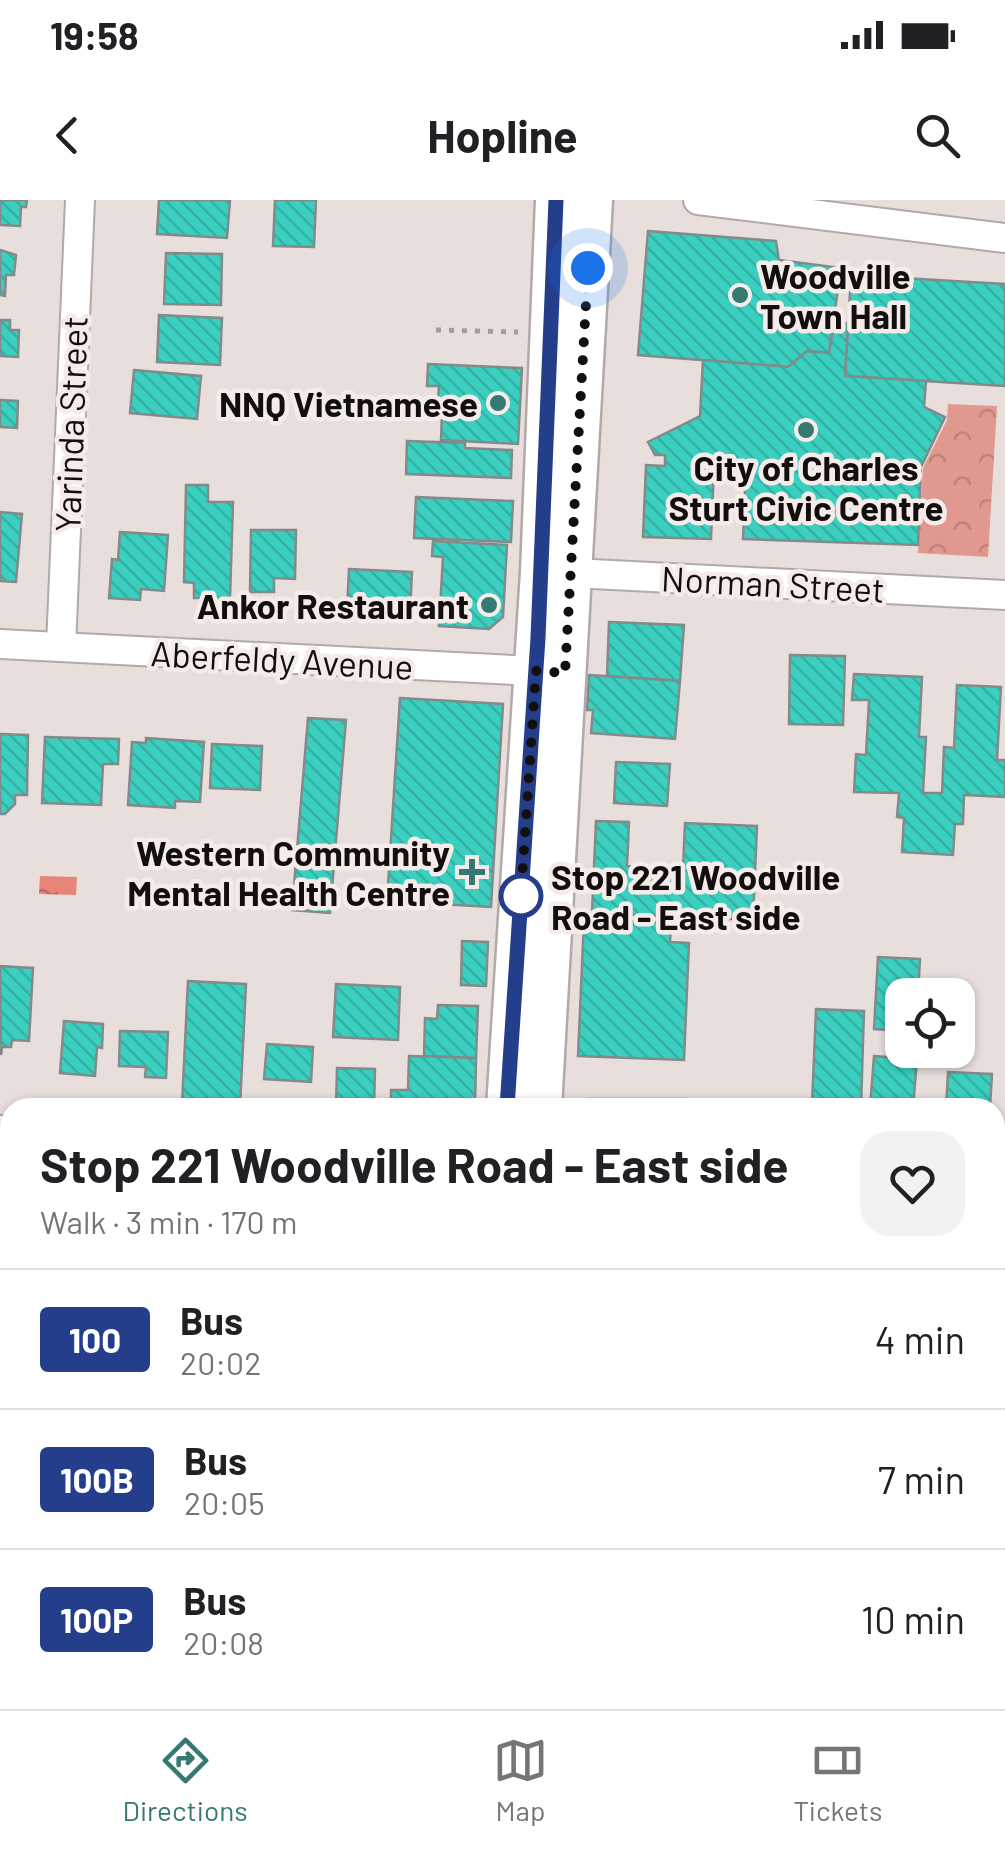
<!DOCTYPE html>
<html lang="en">
<head>
<meta charset="utf-8">
<style>
	body { margin:0; font-family:Barlow,sans-serif; background:#f2f2f2; color:#202124; height:100vh; display:flex; flex-direction:column; font-size:38px; white-space:nowrap }
	* { box-sizing:border-box; margin:0 }
	p { font-size:32px; color:#757577 }
	.icon { flex:none; width:55px; height:55px; fill:none; stroke:currentColor; stroke-width:2; stroke-linecap:round; stroke-linejoin:round }
	.map { position:relative; flex:1; overflow:hidden }
	.side { position:absolute; left:0px; top:898px; width:1005px; height:612px; display:flex; flex-direction:column; background:#fff; border-radius:30px 30px 0 0; box-shadow:0 2px 8px #0004 }
	.side>* { flex:none }
	.badge { padding:0 20px; border-radius:8px; font-size:35px; line-height:65px }
	.controls { position:absolute; left:885px; top:778px; display:grid; gap:20px }
	.controls a { display:grid; place-items:center; width:90px; height:90px; border-radius:20px; background:#fff; box-shadow:0 2px 8px #0004; font-size:50px }
	.you { position:absolute; width:50px; height:50px; margin:-25px; border:8px solid #fff; border-radius:50%; background:#1a73e8; box-shadow:0 0 0 15px #1a73e833 }
	.map>.badge { position:absolute; translate:-50% -50%; box-shadow:0 0 0 5px #fff }
	.round { display:grid; place-items:center; flex:none; width:105px; height:105px; border-radius:30px; background:#f2f2f2 }
	.overview { display:flex; align-items:center; justify-content:space-between; height:170px; padding:0 40px }
	h1 { font-size:48px; font-weight:700; line-height:75px }
	ul { padding:0; list-style:none }
	li { display:flex; align-items:center; gap:30px; height:140px; padding:0 40px; border-top:2px solid #e0e0e0 }
	li div { flex:1 }
	li b { display:block; font-size:38px }
	li em { font-style:normal }
	li .badge { min-width:110px; font-weight:700; text-align:center }
	.status { display:flex; justify-content:space-between; align-items:center; height:70px; padding:0 50px; background:#fff; direction:ltr }
	.status svg { height:28px; fill:currentColor }
	header { display:flex; justify-content:space-between; align-items:center; height:130px; padding:0 40px; background:#fff; font-size:45px; font-weight:700 }
	.menu { display:flex; justify-content:space-around; align-items:center; height:140px; border-top:2px solid #e0e0e0; background:#fff; font-size:28px; color:#757577 }
	.menu a { display:grid; justify-items:center; gap:5px }
	.menu .active { color:#347a72 }
	.map>svg:first-child { display:block }
	.grass { fill:url(#grass-tufts) }
	.forest { fill:url(#forest-crowns) }
	.water { fill:url(#water-ripples) }
	.building { fill:url(#building-back-hatch); stroke:#828b89; stroke-width:2.5 }
	.lines { fill:none; stroke-linecap:round; stroke-linejoin:round }
	.minor-casing { stroke:#b2a9a8; stroke-width:32 }
	.secondary-casing { stroke:#b2a9a8; stroke-width:45 }
	.trunk-casing { stroke:#b2a9a8; stroke-width:52 }
	.path { stroke:#a49d9b; stroke-width:5; stroke-dasharray:5 8; stroke-linecap:butt }
	.minor { stroke:#fff; stroke-width:28 }
	.secondary { stroke:#fff; stroke-width:40 }
	.trunk { stroke:#fff; stroke-width:48 }
	.line-casing { stroke:#fff; stroke-width:22 }
	.line { stroke:#243e8c; stroke-width:15 }
	.walk { stroke:#120f0e; stroke-width:10; stroke-dasharray:0 18 }
	.poi-dot { fill:#347a72; stroke:#f5ecea; stroke-width:4 }
	.stop-dot { fill:#fff; stroke:#243e8c; stroke-width:5 }
	.labels { text-anchor:middle; dominant-baseline:central; stroke-width:9; stroke-linejoin:round; paint-order:stroke }
	.poi-label { font-size:35px; font-weight:bold; fill:#120f0e; stroke:#f5ecea; text-anchor:end }
	.street-label { font-size:35px; fill:#120f0e; stroke:#f5ecea }
	.stop-label { font-size:35px; font-weight:bold; fill:#120f0e; stroke:#f5ecea; text-anchor:start }
</style>
</head>
<body>
<div class="status"><b>19:58</b><svg viewBox="0 0 49 12"><path d="M0 12V9h3v3zM5 12V6h3v6zM10 12V3h3v9zM15 12V0h3v12zM26 1h20v11H26zM47 4h2v5h-2z"/></svg></div>
<header><svg class="icon" aria-label="back" viewBox="0 0 24 24"><path d="M15 5l-7 7 7 7"/></svg>Hopline<svg class="icon" aria-label="search" viewBox="0 0 24 24"><circle cx="10" cy="10" r="6"/><path d="M15 15l6 6"/></svg></header>
<div class="map">
<svg width="1005" height="1509" viewBox="0 0 1005 1509">
	<defs>
		<pattern id="grass-tufts" width="24" height="20" patternUnits="userSpaceOnUse" patternTransform="scale(2.5)"><rect width="24" height="20" fill="#e1988e"/><path d="M3 7l-1-3M5 7V3M7 7l1-3M15 17l-1-3M17 17v-4M19 17l1-3" fill="none" stroke="#c08279"/></pattern>
		<pattern id="forest-crowns" width="20" height="18" patternUnits="userSpaceOnUse" patternTransform="scale(2.5)"><rect width="20" height="18" fill="#e1988e"/><path d="M2 6a3 3 0 1 1 6 0M12 15a3 3 0 1 1 6 0" fill="none" stroke="#c08279"/></pattern>
		<pattern id="water-ripples" width="26" height="14" patternUnits="userSpaceOnUse" patternTransform="scale(2.5)"><rect width="26" height="14" fill="#e88578"/><path d="M2 4q2-2 4 0t4 0M15 11q2-2 4 0t4 0" fill="none" stroke="#bb6b61"/></pattern>
		<pattern id="building-back-hatch" width="6" height="6" patternUnits="userSpaceOnUse" patternTransform="scale(2.5)"><rect width="6" height="6" fill="#3bcfc0"/><path d="M-1 5l2 2M0 0l6 6M5-1l2 2" fill="none" stroke="#33b1a4"/></pattern>
	</defs>
	<rect width="100%" height="100%" fill="#e8dfdd"/>
	<g class="grass">
		<polygon points="0,1426 10,1426 10,1500 450,1500 450,1509 0,1509"/>
		<polygon points="995,1477 1005,1477 1005,1509 568,1509 569,1500 995,1500"/>
	</g>
	<polygon class="forest" points="948,204 997,206 988,357 918,353 923,268 947,220"/>
	<polygon class="water" points="40,676 77,677 76,695 39,694"/>
	<g class="building">
		<polygon points="0,0 27,0 26,7 21,7 20,26 0,25"/>
		<polygon points="159,0 230,0 227,38 157,34"/>
		<polygon points="275,0 316,0 314,47 273,46"/>
		<polygon points="648,31 776,41 779,60 841,68 829,153 807,151 788,167 638,155"/>
		<polygon points="0,50 16,55 14,75 6,75 5,96 0,95"/>
		<polygon points="166,53 222,54 221,105 164,104"/>
		<polygon points="851,75 1005,84 1005,186 845,176"/>
		<polygon points="159,115 222,118 220,165 157,162"/>
		<polygon points="0,120 10,120 10,130 19,130 18,157 0,156"/>
		<polygon points="834,123 848,123 845,176 926,181 924,207 945,217 921,267 918,345 743,339 746,267 714,266 711,339 643,337 646,265 665,266 665,255 655,255 648,242 700,216 703,160 788,167 807,151 829,153"/>
		<polygon points="428,164 522,168 518,244 441,240 442,212 437,212 439,186 427,186"/>
		<polygon points="134,170 201,176 197,219 130,213"/>
		<polygon points="0,200 18,201 17,228 0,227"/>
		<polygon points="407,241 465,243 465,248 512,250 511,278 406,274"/>
		<polygon points="186,285 208,285 208,302 233,302 230,398 194,398 194,383 184,382"/>
		<polygon points="416,297 513,301 511,342 414,338"/>
		<polygon points="0,312 22,314 16,382 0,381"/>
		<polygon points="251,330 296,330 295,379 274,378 274,392 250,392"/>
		<polygon points="120,332 168,335 164,391 141,389 140,400 109,398 112,359 118,360"/>
		<polygon points="433,341 507,345 503,417 489,429 439,426 443,357 432,356"/>
		<polygon points="349,369 412,372 410,412 347,410"/>
		<polygon points="609,422 684,425 680,481 607,476"/>
		<polygon points="790,455 845,456 843,525 789,524"/>
		<polygon points="854,474 922,477 919,537 926,537 923,593 942,593 944,547 954,548 957,485 1001,487 997,560 1005,560 1005,597 964,595 963,624 955,624 953,655 902,652 904,618 897,617 899,593 854,592 856,554 866,555 869,500 852,500"/>
		<polygon points="589,475 680,481 675,539 591,533 593,510 587,510"/>
		<polygon points="400,498 503,504 491,707 387,701"/>
		<polygon points="308,518 346,520 330,713 292,710"/>
		<polygon points="0,534 28,535 27,595 15,595 15,604 5,614 0,614"/>
		<polygon points="45,537 119,539 118,564 103,564 101,605 42,603"/>
		<polygon points="146,538 204,542 200,602 175,601 175,608 128,605 132,542 146,543"/>
		<polygon points="212,544 262,546 260,590 210,588"/>
		<polygon points="616,562 670,564 667,606 614,603"/>
		<polygon points="596,621 629,622 627,666 683,668 685,623 757,626 753,720 592,713"/>
		<polygon points="584,720 671,723 670,742 689,743 684,860 578,856"/>
		<polygon points="462,741 488,742 486,786 461,785"/>
		<polygon points="878,757 920,759 918,795 902,795 902,831 874,829"/>
		<polygon points="0,766 33,768 29,841 12,840 11,847 2,847 1,855"/>
		<polygon points="188,781 246,784 240,907 182,905"/>
		<polygon points="336,784 400,787 398,840 333,837"/>
		<polygon points="438,805 478,806 476,858 424,856 425,818 437,819"/>
		<polygon points="816,809 864,811 861,907 812,905"/>
		<polygon points="64,821 103,824 102,848 97,847 95,876 60,873"/>
		<polygon points="120,831 168,832 166,878 145,877 146,867 119,866"/>
		<polygon points="267,844 313,847 311,882 264,879"/>
		<polygon points="409,856 476,858 475,908 391,908 391,890 408,890"/>
		<polygon points="874,856 917,859 913,908 870,908"/>
		<polygon points="337,868 375,869 374,908 336,908"/>
		<polygon points="948,872 992,874 990,908 946,908"/>
		<rect x="587" y="899" width="100" height="9"/>
		<polygon points="0,1010 10,1011 10,1045 0,1045"/>
		<polygon points="995,1049 1005,1050 1005,1110 995,1110"/>
		<rect x="0" y="1200" width="10" height="75"/>
	</g>
	<g class="lines">
		<defs>
			<g id="minor">
				<polyline points="698,0 1005,38"/>
				<polyline points="553,372 1005,395"/>
				<polyline points="0,444 553,472"/>
				<polyline points="61,447 80,0"/>
				<polyline points="0,930 10,931"/>
				<polyline points="995,986 1005,986"/>
			</g>
			<g id="secondary">
				<polyline points="507,908 541,372 556,0"/>
				<polyline points="541,908 592,0"/>
				<polyline points="482,1500 482,1509"/>
				<polyline points="522,1500 522,1509"/>
			</g>
			<g id="trunk">
				<polyline points="0,1400 10,1401"/>
				<polyline points="995,1447 1005,1448"/>
			</g>
		</defs>
		<use href="#minor" class="minor-casing"/>
		<use href="#secondary" class="secondary-casing"/>
		<use href="#trunk" class="trunk-casing"/>
		<g class="path">
			<polyline points="436,130 518,132"/>
			<polyline points="205,1509 211,1509"/>
		</g>
		<use href="#minor" class="minor"/>
		<use href="#secondary" class="secondary"/>
		<use href="#trunk" class="trunk"/>
	</g>
	<g class="lines">
		<defs>
			<polyline id="line" points="507,908 538,438 556,0"/>
		</defs>
		<use href="#line" class="line-casing"/>
		<use href="#line" class="line"/>
		<polyline class="walk" points="521,696 520,709 536,471 565,473 588,68"/>
	</g>
	<g class="poi-dot">
		<circle cx="740" cy="95" r="10"/>
		<circle cx="498" cy="203" r="10"/>
		<circle cx="806" cy="230" r="10"/>
		<circle cx="489" cy="405" r="10"/>
		<path d="M467 657h10v10h10v10h-10v10h-10v-10h-10v-10h10z"/>
	</g>
	<circle class="stop-dot" cx="521" cy="696" r="20"/>
	<g class="labels">
		<g class="poi-label">
			<text x="760" y="75" text-anchor="start">Woodville<tspan x="760" dy="40">Town Hall</tspan></text>
			<text x="478" y="203">NNQ Vietnamese</text>
			<text x="806" y="267" text-anchor="middle">City of Charles<tspan x="806" dy="40">Sturt Civic Centre</tspan></text>
			<text x="469" y="405">Ankor Restaurant</text>
			<text x="450" y="652">Western Community<tspan x="450" dy="40">Mental Health Centre</tspan></text>
		</g>
		<g class="street-label">
			<text transform="translate(70 224) rotate(-88)">Yarinda Street</text>
			<text transform="translate(773 383) rotate(3)">Norman Street</text>
			<text transform="translate(282 459) rotate(3)">Aberfeldy Avenue</text>
		</g>
		<g class="stop-label">
			<text x="551" y="676">Stop 221 Woodville<tspan x="551" dy="40">Road - East side</tspan></text>
		</g>
	</g>
</svg>
<div class="controls">
<a><svg class="icon" aria-label="locate" viewBox="0 0 24 24"><circle cx="12" cy="12" r="6"/><path d="M12 2v4M12 18v4M2 12h4M18 12h4"/></svg></a>
</div>
<div class="you" style="left:588px;top:68px"></div>
<section class="side">
<div class="overview"><div><h1>Stop 221 Woodville Road - East side</h1><p>Walk · 3 min · 170 m</p></div><a class="round"><svg class="icon" aria-label="heart" viewBox="0 0 24 24"><path d="M12 20l-8-8c-3-5 5-10 8-4 3-6 11-1 8 4z"/></svg></a></div>
<ul>
<li><span class="badge" style="background:#243e8c;color:#fff">100</span><div><b>Bus</b><p>20:02</p></div><em>4 min</em></li>
<li><span class="badge" style="background:#243e8c;color:#fff">100B</span><div><b>Bus</b><p>20:05</p></div><em>7 min</em></li>
<li><span class="badge" style="background:#243e8c;color:#fff">100P</span><div><b>Bus</b><p>20:08</p></div><em>10 min</em></li>
</ul>
</section>
</div>
<nav class="menu">
<a class="active"><svg class="icon" aria-label="directions" viewBox="0 0 24 24"><path d="M12 3l9 9-9 9-9-9zM9 14v-3h6M13 9l2 2-2 2"/></svg>Directions</a>
<a><svg class="icon" aria-label="map" viewBox="0 0 24 24"><path d="M3 6l6-2 6 2 6-2v14l-6 2-6-2-6 2zM9 4v14M15 6v14"/></svg>Map</a>
<a><svg class="icon" aria-label="tickets" viewBox="0 0 24 24"><path d="M3 7h18v10H3zM15 7v10"/></svg>Tickets</a>
</nav>
</body>
</html>
